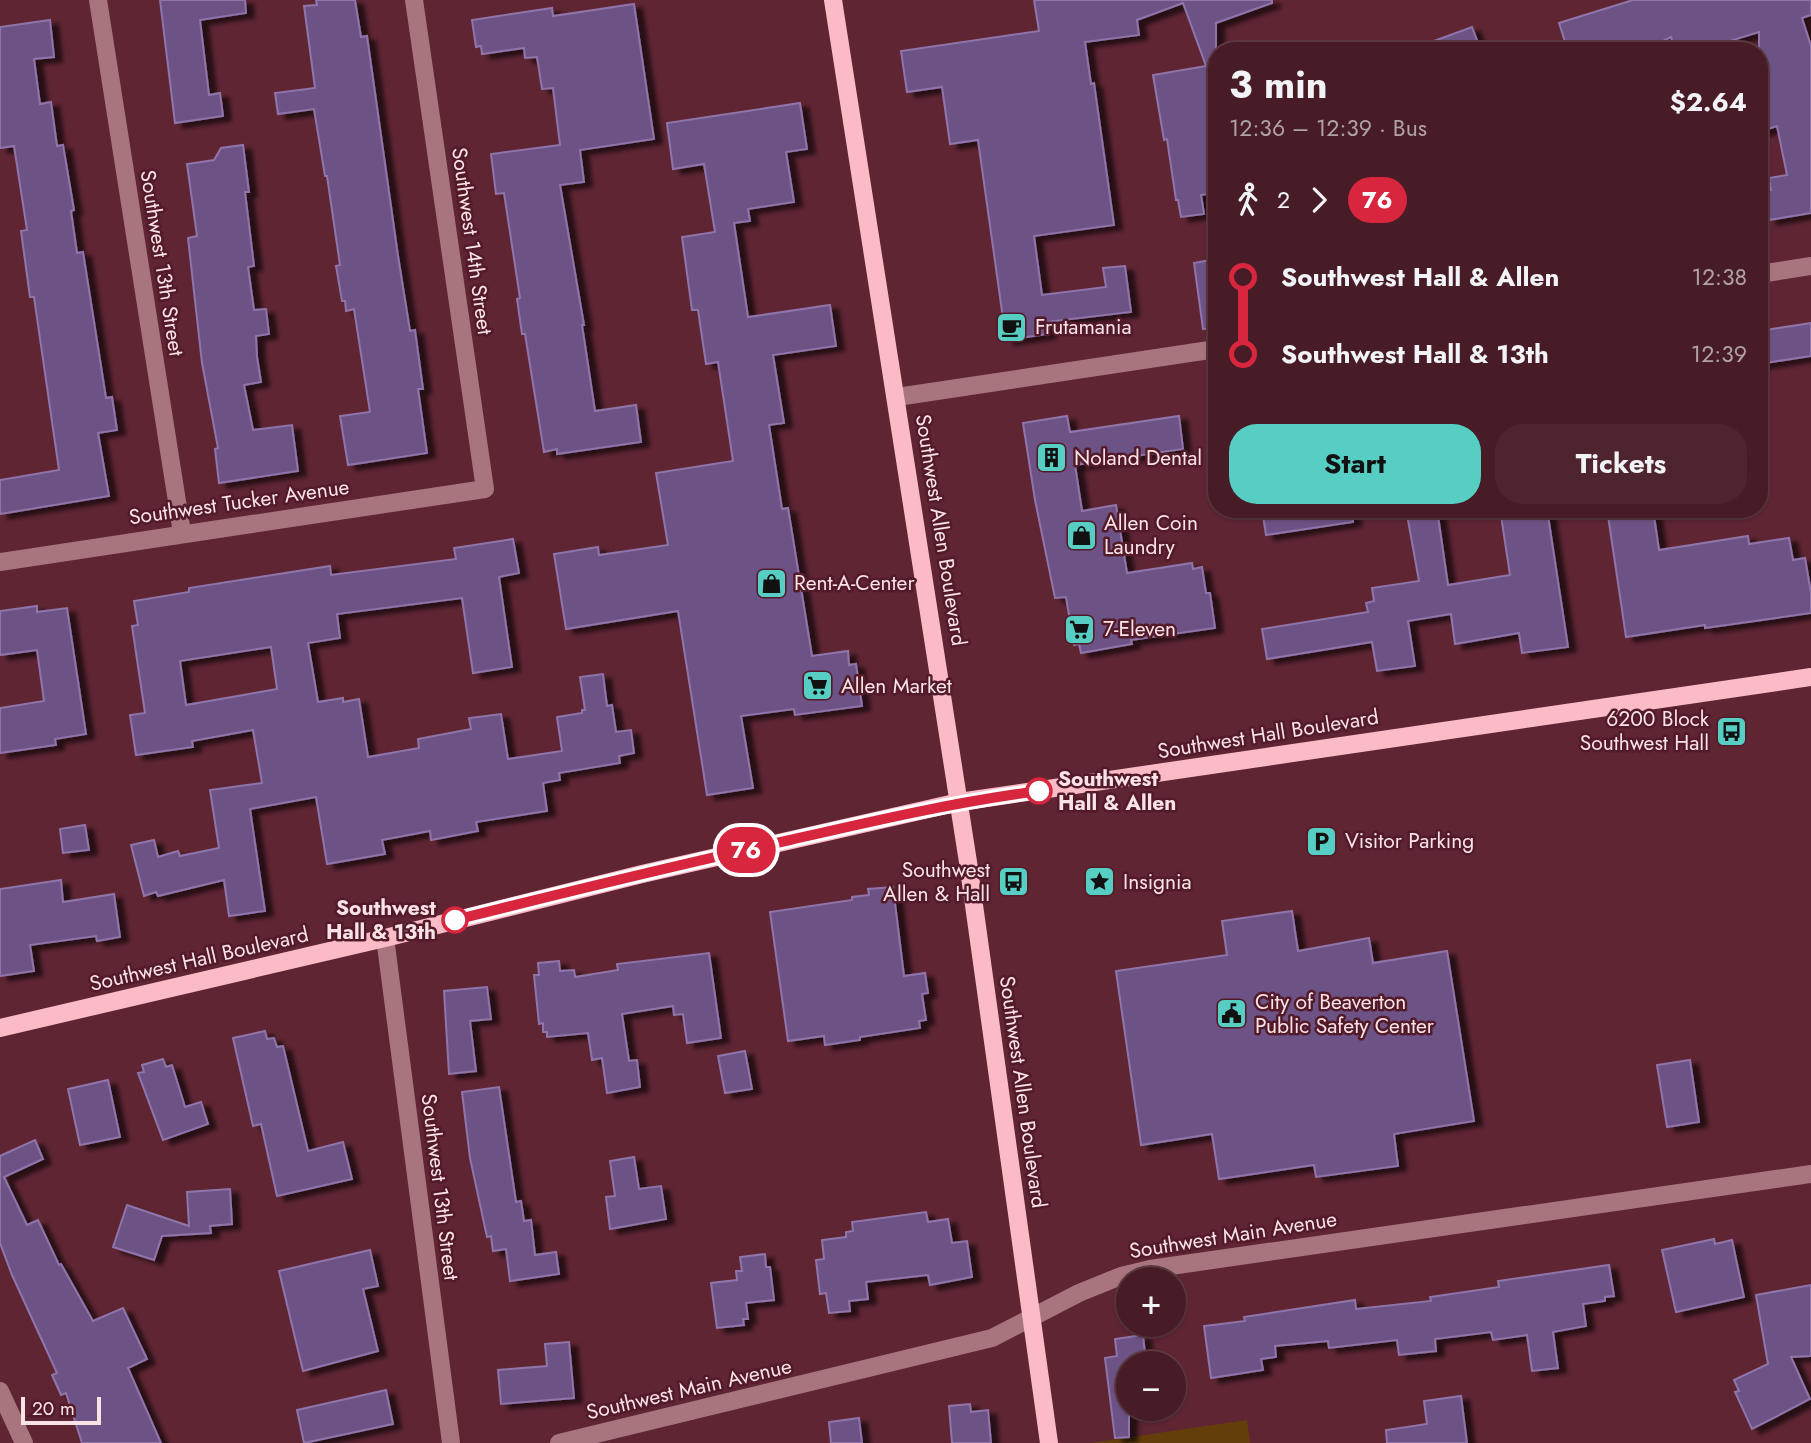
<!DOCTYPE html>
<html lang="en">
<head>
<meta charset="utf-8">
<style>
	body { margin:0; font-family:Jost,sans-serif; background:#4e252e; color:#f1f3f6; height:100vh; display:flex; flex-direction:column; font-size:26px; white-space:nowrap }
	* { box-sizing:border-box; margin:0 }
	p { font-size:23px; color:#b0a1a7 }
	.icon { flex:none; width:38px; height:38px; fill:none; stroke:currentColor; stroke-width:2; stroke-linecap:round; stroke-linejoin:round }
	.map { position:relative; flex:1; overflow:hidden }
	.side { position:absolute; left:1208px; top:42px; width:560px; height:476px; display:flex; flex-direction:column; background:#471c26; border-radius:28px; box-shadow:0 2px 5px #0004,0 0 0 2px #5f3a43 }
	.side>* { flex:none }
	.badge { padding:0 14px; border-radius:23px; font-size:24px; line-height:46px }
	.fabs { position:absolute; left:1116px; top:1267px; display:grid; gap:14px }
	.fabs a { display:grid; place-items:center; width:70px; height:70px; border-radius:50%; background:#471c26; box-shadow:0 2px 5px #0004,0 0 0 2px #5f3a43; font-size:35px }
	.scale { position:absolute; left:21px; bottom:18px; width:80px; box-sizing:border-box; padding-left:7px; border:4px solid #fae3e6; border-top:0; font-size:19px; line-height:24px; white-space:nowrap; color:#fae3e6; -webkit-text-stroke:5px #531a29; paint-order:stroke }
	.map>.badge { position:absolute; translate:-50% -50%; box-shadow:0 0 0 4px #fff }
	.legs { display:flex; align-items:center; gap:10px; height:77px; padding:0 21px; font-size:23px }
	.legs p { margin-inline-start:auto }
	.headline { display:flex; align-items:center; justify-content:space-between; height:119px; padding:0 21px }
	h1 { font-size:38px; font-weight:700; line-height:52px }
	.action { display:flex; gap:14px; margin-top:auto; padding:14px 21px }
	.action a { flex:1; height:80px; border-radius:28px; background:#56cec3; color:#111; font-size:28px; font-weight:700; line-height:80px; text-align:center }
	.action a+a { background:#4e252e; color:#f1f3f6 }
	ul { padding:0 21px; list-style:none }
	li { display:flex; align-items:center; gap:24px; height:77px; font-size:26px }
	li i { display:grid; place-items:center; width:10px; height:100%; margin:0 9px; background:currentColor }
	li i::after { content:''; width:18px; height:18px; margin:-9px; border:5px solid; border-radius:50%; background:#471c26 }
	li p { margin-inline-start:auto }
	li:first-child i { background:linear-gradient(#0000 50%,currentColor 0) }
	li:last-child i { background:linear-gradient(currentColor 50%,#0000 0) }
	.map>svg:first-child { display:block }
	.grass { fill:#643e0a }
	.building { fill:#6d5385; stroke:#9074aa; stroke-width:2; fill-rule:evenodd; filter:url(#shadow) }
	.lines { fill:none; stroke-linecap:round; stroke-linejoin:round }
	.minor { stroke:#a8757e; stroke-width:18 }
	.major { stroke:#fabbc6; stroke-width:18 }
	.line-1-casing { stroke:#fff; stroke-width:16 }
	.line-1 { stroke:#d7263d; stroke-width:10 }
	.stop-1-dot { fill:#fff; stroke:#d7263d; stroke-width:3.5 }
	.labels { text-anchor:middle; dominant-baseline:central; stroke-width:5; stroke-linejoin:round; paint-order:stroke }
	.street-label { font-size:21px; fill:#fae3e6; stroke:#531a29 }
	.poi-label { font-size:21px; fill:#fae3e6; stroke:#531a29; text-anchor:start }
	.stop-label { font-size:21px; font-weight:bold; fill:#fae3e6; stroke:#531a29; text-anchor:start }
</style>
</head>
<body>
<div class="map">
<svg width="1811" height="1443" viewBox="0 0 1811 1443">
	<defs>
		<filter id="shadow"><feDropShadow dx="8" dy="4.5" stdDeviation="2" flood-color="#0009"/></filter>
	</defs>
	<rect width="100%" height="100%" fill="#5f2533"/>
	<polygon class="grass" points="1247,1420 1250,1443 1090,1443"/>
	<g class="building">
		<polygon points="160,0 245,0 246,13 200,20 209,95 220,93 223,116 175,123"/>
		<polygon points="316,0 355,0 361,37 367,36 398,256 410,331 415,330 423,389 418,389 427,453 348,465 340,416 370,412 354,309 346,311 345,301 342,301 336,266 340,265 327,176 325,176 314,109 278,114 275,93 315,88 304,6 317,5"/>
		<polygon points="1034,0 1272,0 1272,3 1216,23 1216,189 1213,190 1213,193 1201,195 1204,214 1181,217 1178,200 1176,200 1167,139 1164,140 1153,75 1206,66 1183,3 1137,20 1139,35 1085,42 1091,84 1094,83 1114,225 1034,236 1042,295 1106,287 1103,268 1125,266 1131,312 1046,322 1048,334 1006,340 978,140 950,144 942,87 907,92 901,51 1039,31"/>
		<polygon points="1633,0 1811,0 1811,15 1802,18 1811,46 1811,213 1769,220 1765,190 1771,190 1769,178 1787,175 1777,126 1759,132 1759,32 1697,51 1675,51 1671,37 1643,51 1568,51 1559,23"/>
		<polygon points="634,4 654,139 580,150 584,182 560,185 584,325 582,325 595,411 636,405 641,442 557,454 557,449 544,452 525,334 522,334 517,299 520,298 504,193 496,194 491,154 560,145 553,88 542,89 537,57 525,58 524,48 482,54 481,46 476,47 472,20 552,8 553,16"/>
		<polygon points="50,20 54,57 34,59 40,104 51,102 57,146 63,145 74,210 71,211 77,253 83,252 106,398 112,397 117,430 98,433 109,496 0,514 0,480 59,470 34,297 30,297 21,231 27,230 14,146 0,148 0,27"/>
		<polygon points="1472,27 1481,51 1415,51 1415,48"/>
		<polygon points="800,103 807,149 786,152 794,202 748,209 750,221 734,223 748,317 830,305 836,346 773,355 784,423 769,425 782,509 788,508 812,656 848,651 849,665 856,664 862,706 795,715 794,709 741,716 753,788 707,795 678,611 566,629 554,554 598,547 599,555 668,545 656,473 733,461 718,362 706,364 698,310 692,310 682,237 715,232 704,164 673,169 667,123"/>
		<polygon points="243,145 249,192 245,192 254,266 248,267 254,310 266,309 269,334 256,336 257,357 261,382 244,385 253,430 292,425 298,471 219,483 215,449 218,448 202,363 188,238 197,236 187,164 214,160 221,148"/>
		<polygon points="1216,259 1216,328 1203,329 1194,263"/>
		<polygon points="1811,323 1811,356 1759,364 1759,331"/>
		<polygon points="1067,416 1070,432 1179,416 1183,449 1075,465 1082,511 1116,505 1127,573 1192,563 1193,569 1202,567 1206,593 1210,593 1215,628 1131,640 1132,644 1081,653 1079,644 1074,645 1066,597 1055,598 1035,500 1023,423"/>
		<polygon points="1262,509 1352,509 1353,522 1266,535"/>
		<polygon points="1406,509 1437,509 1448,585 1510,575 1500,509 1547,509 1568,647 1522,653 1519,633 1455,644 1451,614 1408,621 1415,666 1377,671 1372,642 1267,659 1262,629 1368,612 1366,603 1374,601 1372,588 1419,581"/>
		<polygon points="1607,509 1653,509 1659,550 1748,536 1749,544 1789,538 1793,560 1805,558 1811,593 1811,613 1705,628 1705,625 1626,637"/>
		<path d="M 513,539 L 519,573 L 499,577 L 512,667 L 473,673 L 462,598 L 337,614 L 340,638 L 308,643 L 318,702 L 343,698 L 343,702 L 359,699 L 368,757 L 419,748 L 418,739 L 471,729 L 469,718 L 501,714 L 508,759 L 562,751 L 557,717 L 582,713 L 582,710 L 585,710 L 580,677 L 603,674 L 607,706 L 612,705 L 616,732 L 631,730 L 634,753 L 619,756 L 620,763 L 559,773 L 560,780 L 543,783 L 547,811 L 476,822 L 478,831 L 431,840 L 430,831 L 382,840 L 385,854 L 327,864 L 316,797 L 250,809 L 265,911 L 229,916 L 224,880 L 158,896 L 156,892 L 144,896 L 131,845 L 154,840 L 158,857 L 178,851 L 180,856 L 219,848 L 210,790 L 262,783 L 253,730 L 192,741 L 193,747 L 136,755 L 130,715 L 145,713 L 132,626 L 138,625 L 134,601 L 189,592 L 189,588 L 330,566 L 331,575 L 456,559 L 454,548 ZM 271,647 L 277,689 L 186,705 L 180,661 Z"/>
		<polygon points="37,606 37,612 67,608 86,734 55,739 56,745 0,753 0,708 44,701 37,650 0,655 0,611"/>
		<polygon points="85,825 89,850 63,853 60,829"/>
		<polygon points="61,880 63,902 114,894 120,937 97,941 96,936 30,945 34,971 0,976 0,889"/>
		<polygon points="893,887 904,976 925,973 928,993 922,994 926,1020 919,1021 920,1028 860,1037 860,1040 825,1045 824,1036 788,1041 770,912 852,900 852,897 869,895 868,889"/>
		<polygon points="1292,911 1298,951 1369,938 1373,963 1447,951 1474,1121 1394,1134 1398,1166 1316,1177 1314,1165 1219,1179 1212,1134 1141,1145 1116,971 1227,955 1222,921"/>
		<polygon points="709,953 721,1038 687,1043 683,1014 674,1015 673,1006 622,1014 629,1061 637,1060 640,1087 607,1093 602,1058 592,1060 588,1033 547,1037 547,1032 543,1032 543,1023 539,1024 534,975 539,975 538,963 559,961 560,971 574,970 575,977 618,970 617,964"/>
		<polygon points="487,987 491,1019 470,1021 476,1071 449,1074 444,991"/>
		<polygon points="265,1031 267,1039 274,1038 277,1047 283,1046 308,1151 343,1142 352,1179 277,1196 261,1124 253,1126 233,1038"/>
		<polygon points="745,1051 752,1089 725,1093 718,1056"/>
		<polygon points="163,1059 166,1067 172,1065 185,1107 201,1102 208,1124 163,1140 138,1073 144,1072 142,1065"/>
		<polygon points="1690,1060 1699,1122 1667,1127 1657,1065"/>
		<polygon points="108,1080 120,1137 80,1145 68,1089"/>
		<polygon points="499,1087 516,1202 521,1201 524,1221 531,1220 535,1255 556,1252 559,1274 510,1281 506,1249 493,1251 491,1236 487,1237 470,1158 462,1092"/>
		<polygon points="35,1140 43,1159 4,1177 27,1225 38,1220 59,1265 61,1264 93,1321 123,1308 147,1359 128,1368 161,1443 82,1443 66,1393 61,1395 52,1375 57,1373 12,1275 0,1243 0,1156"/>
		<polygon points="634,1157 639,1189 661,1186 666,1219 610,1229 606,1197 615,1196 610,1161"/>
		<polygon points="230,1189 232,1224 210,1226 211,1233 162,1236 154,1260 113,1247 127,1205 189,1226 187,1192"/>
		<polygon points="926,1212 928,1222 948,1219 952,1243 967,1241 972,1277 930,1285 928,1275 866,1282 868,1299 849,1301 850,1311 829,1313 826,1293 820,1294 816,1260 824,1259 822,1240 846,1237 846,1232 853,1231 852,1222"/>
		<polygon points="1714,1239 1715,1244 1732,1240 1744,1297 1676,1312 1662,1250"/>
		<polygon points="370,1250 378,1286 363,1289 378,1351 303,1371 279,1271"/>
		<polygon points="765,1254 766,1267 770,1267 774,1300 746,1303 748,1319 743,1319 744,1325 717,1328 711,1283 737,1280 736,1271 742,1271 740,1257"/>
		<polygon points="1609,1265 1614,1296 1605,1297 1605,1301 1583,1304 1586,1326 1553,1332 1558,1368 1532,1371 1527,1335 1493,1340 1491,1332 1435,1339 1436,1351 1399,1355 1397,1340 1329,1348 1328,1341 1275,1346 1276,1357 1261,1359 1263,1370 1211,1378 1204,1326 1245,1321 1244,1317 1355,1300 1356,1309 1431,1301 1430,1297 1499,1287 1498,1281"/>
		<polygon points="1811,1285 1811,1356 1791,1357 1810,1399 1752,1429 1735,1392 1739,1391 1734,1380 1768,1364 1756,1295"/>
		<polygon points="1143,1335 1146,1363 1129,1363 1129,1437 1115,1438 1105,1358 1117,1356 1115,1339"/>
		<polygon points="569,1342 574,1398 501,1404 498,1370 547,1366 545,1344"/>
		<polygon points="386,1390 393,1424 304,1443 297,1410"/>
		<polygon points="1461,1396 1467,1443 1387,1443 1386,1430 1427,1424 1424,1401"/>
		<polygon points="970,1404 971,1412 988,1410 991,1443 952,1443 949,1406"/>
		<polygon points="859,1418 862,1443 831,1443 829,1422"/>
	</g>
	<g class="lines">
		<g class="minor">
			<polyline points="98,0 182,533"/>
			<polyline points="1759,274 1811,266"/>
			<polyline points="897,397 1216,349"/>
			<polyline points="0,562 485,489 414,0"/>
			<polyline points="385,938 451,1443"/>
			<polyline points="0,1391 24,1443"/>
			<polyline points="559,1443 992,1338 1079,1293 1121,1276 1150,1269 1811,1174"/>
		</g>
		<g class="major">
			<polyline points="833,0 968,862 1049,1443"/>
			<polyline points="0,1028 385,938 642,874 959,802 1811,677"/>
		</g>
	</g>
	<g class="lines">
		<defs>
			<path id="line-1" d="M 455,920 C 566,892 678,865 790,840 C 873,821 955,802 1039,791"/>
		</defs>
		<use href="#line-1" class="line-1-casing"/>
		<use href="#line-1" class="line-1"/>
	</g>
	<defs>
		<symbol id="cafe-square" viewBox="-11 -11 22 22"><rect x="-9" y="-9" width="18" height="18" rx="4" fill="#56cec3" stroke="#531a29"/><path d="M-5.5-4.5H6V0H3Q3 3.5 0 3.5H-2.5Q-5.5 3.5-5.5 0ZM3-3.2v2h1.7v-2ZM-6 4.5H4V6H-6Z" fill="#111"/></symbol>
		<symbol id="building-square" viewBox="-11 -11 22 22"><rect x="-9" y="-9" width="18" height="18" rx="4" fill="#56cec3" stroke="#531a29"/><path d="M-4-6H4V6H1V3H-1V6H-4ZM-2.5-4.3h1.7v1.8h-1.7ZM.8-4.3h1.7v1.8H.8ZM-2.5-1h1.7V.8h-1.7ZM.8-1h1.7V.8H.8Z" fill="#111"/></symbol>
		<symbol id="shop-square" viewBox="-11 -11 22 22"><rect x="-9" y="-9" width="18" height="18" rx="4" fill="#56cec3" stroke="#531a29"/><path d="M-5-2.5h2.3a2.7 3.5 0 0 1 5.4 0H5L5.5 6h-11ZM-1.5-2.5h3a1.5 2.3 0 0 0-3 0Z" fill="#111"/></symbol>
		<symbol id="supermarket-square" viewBox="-11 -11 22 22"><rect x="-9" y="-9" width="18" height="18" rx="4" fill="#56cec3" stroke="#531a29"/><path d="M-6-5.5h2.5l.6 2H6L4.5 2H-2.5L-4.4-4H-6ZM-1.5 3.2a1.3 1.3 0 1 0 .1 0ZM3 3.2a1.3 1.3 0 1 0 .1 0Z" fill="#111"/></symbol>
		<symbol id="bus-square" viewBox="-11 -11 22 22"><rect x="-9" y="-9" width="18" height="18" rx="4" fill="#56cec3" stroke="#531a29"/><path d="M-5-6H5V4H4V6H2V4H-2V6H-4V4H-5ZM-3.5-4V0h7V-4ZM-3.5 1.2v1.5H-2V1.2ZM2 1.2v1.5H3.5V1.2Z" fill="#111"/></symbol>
		<symbol id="parking-square" viewBox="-11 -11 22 22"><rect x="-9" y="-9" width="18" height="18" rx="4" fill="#56cec3" stroke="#531a29"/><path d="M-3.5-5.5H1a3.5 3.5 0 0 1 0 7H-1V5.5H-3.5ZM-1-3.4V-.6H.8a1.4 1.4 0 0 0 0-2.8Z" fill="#111"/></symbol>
		<symbol id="sight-square" viewBox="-11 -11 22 22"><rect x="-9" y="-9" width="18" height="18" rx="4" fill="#56cec3" stroke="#531a29"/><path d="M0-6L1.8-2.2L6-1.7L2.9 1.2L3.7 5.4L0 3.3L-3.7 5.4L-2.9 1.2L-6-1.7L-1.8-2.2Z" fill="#111"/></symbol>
		<symbol id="civic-square" viewBox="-11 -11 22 22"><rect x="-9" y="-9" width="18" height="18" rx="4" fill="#56cec3" stroke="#531a29"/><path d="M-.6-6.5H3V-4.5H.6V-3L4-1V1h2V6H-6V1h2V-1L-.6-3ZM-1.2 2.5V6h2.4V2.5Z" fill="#111"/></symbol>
	</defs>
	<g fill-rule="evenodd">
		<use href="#cafe-square" x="994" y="310" width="35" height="35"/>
		<use href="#building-square" x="1034" y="440" width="35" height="35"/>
		<use href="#shop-square" x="1064" y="518" width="35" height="35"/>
		<use href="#shop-square" x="754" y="566" width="35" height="35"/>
		<use href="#supermarket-square" x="1062" y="612" width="35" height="35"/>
		<use href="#supermarket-square" x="800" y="668" width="35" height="35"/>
		<use href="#bus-square" x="1714" y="714" width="35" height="35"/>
		<use href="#parking-square" x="1304" y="824" width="35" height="35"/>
		<use href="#bus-square" x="996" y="864" width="35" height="35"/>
		<use href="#sight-square" x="1082" y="864" width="35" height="35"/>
		<use href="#civic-square" x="1214" y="996" width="35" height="35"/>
	</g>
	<g class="stop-1-dot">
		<circle cx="1039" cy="791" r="12"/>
		<circle cx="455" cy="920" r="12"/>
	</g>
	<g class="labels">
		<g class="street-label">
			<text transform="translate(472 241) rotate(82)">Southwest 14th Street</text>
			<text transform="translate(162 263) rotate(81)">Southwest 13th Street</text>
			<text transform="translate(239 502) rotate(-8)">Southwest Tucker Avenue</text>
			<text transform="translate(941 530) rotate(81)">Southwest Allen Boulevard</text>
			<text transform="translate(1268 734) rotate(-9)">Southwest Hall Boulevard</text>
			<text transform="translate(199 959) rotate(-13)">Southwest Hall Boulevard</text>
			<text transform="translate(1023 1092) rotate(82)">Southwest Allen Boulevard</text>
			<text transform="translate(440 1187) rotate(83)">Southwest 13th Street</text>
			<text transform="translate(1233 1235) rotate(-9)">Southwest Main Avenue</text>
			<text transform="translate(689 1389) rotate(-13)">Southwest Main Avenue</text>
		</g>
		<g class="poi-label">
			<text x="1035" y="327">Frutamania</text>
			<text x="1074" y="458">Noland Dental</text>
			<text x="1104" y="523">Allen Coin<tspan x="1104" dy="24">Laundry</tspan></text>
			<text x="794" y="583">Rent-A-Center</text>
			<text x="1103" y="629">7-Eleven</text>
			<text x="841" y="686">Allen Market</text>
			<text x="1709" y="719" text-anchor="end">6200 Block<tspan x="1709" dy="24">Southwest Hall</tspan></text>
			<text x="1345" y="841">Visitor Parking</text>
			<text x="990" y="870" text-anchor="end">Southwest<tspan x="990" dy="24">Allen &amp; Hall</tspan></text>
			<text x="1123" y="882">Insignia</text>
			<text x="1255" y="1002">City of Beaverton<tspan x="1255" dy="24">Public Safety Center</tspan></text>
		</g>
		<g class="stop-label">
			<text x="1058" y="779">Southwest<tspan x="1058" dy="24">Hall &amp; Allen</tspan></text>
			<text x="436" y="908" text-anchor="end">Southwest<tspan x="436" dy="24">Hall &amp; 13th</tspan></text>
		</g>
	</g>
</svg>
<div class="fabs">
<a>+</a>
<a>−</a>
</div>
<div class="scale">20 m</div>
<b class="badge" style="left:746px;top:850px;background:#d7263d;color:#fff">76</b>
<section class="side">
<div class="headline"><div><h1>3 min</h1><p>12:36 – 12:39 · Bus</p></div><b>$2.64</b></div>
<div class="legs"><svg class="icon" aria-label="walk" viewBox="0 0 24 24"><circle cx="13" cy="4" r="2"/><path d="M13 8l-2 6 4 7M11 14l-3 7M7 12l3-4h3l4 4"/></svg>2<svg class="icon" aria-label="forward" viewBox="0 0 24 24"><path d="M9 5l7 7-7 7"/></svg><b class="badge" style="background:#d7263d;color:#fff">76</b></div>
<ul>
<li><i style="color:#d7263d"></i><b>Southwest Hall &amp; Allen</b><p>12:38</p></li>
<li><i style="color:#d7263d"></i><b>Southwest Hall &amp; 13th</b><p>12:39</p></li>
</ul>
<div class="action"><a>Start</a><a>Tickets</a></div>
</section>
</div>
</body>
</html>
